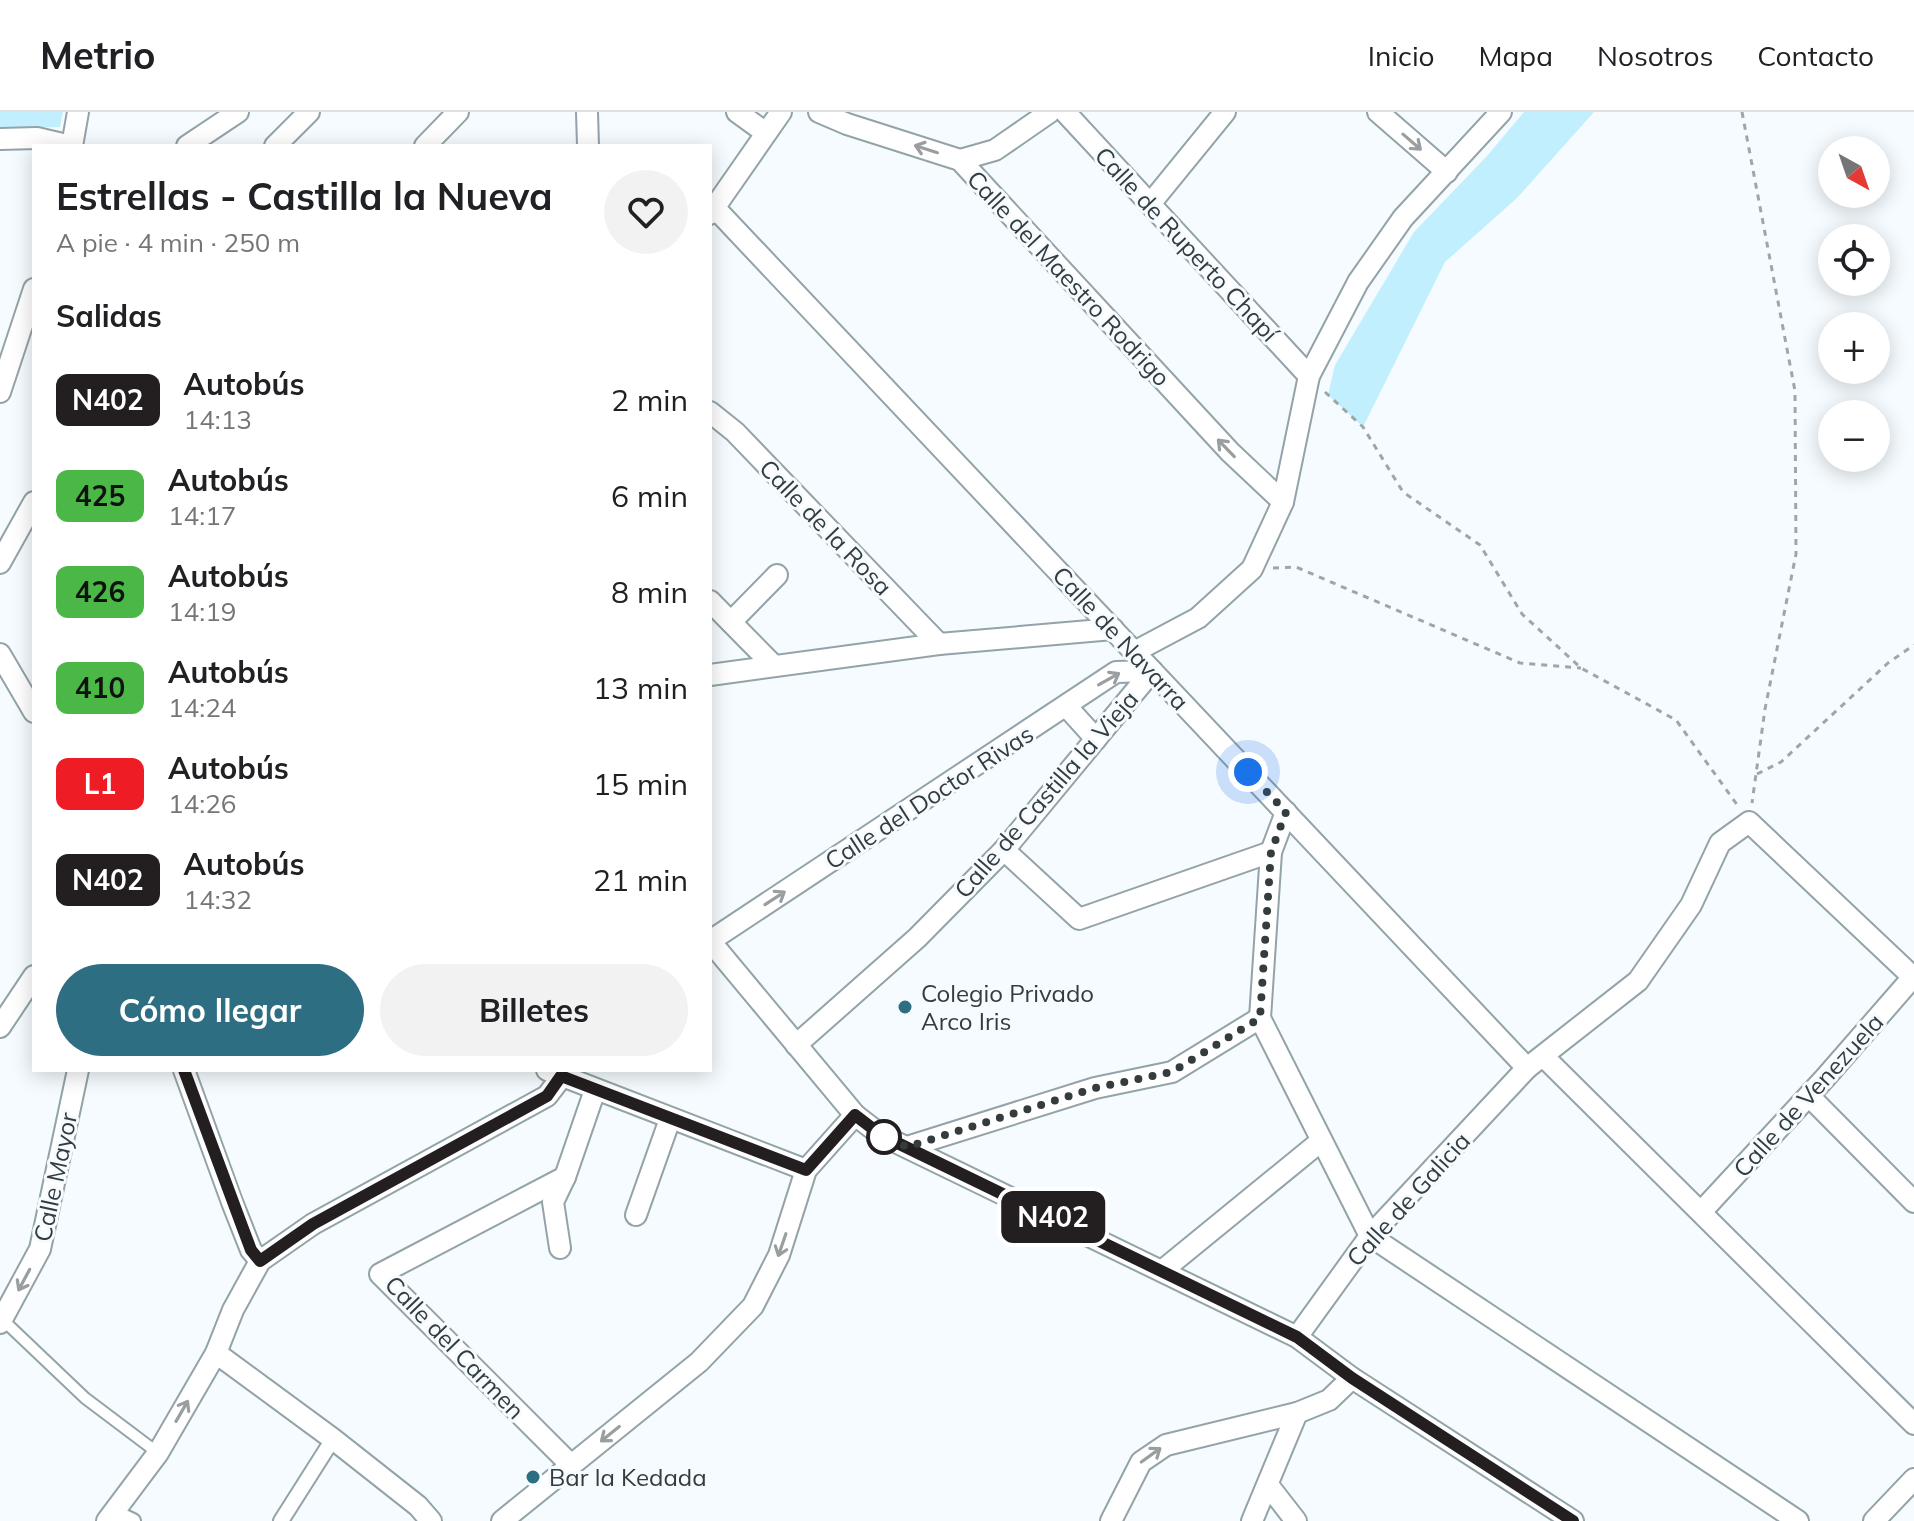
<!DOCTYPE html>
<html lang="es">
<head>
<meta charset="utf-8">
<style>
	body { margin:0; font-family:Mulish,sans-serif; background:#f2f2f2; color:#202124; height:100vh; display:flex; flex-direction:column; font-size:30px; white-space:nowrap }
	* { box-sizing:border-box; margin:0 }
	p { font-size:26px; color:#757577 }
	.icon { flex:none; width:44px; height:44px; fill:none; stroke:currentColor; stroke-width:2; stroke-linecap:round; stroke-linejoin:round }
	.map { position:relative; flex:1; overflow:hidden }
	.panel { position:absolute; left:32px; top:32px; width:680px; height:928px; display:flex; flex-direction:column; background:#fff; border-radius:0px; box-shadow:0 4px 20px #0003 }
	.panel>* { flex:none }
	.badge { padding:0 16px; border-radius:12px; font-size:28px; line-height:52px }
	.needle { width:52px; rotate:140deg }
	.controls { position:absolute; left:1818px; top:24px; display:grid; gap:16px }
	.controls a { display:grid; place-items:center; width:72px; height:72px; border-radius:50%; background:#fff; box-shadow:0 4px 20px #0003; font-size:40px }
	.you { position:absolute; width:40px; height:40px; margin:-20px; border:6px solid #fff; border-radius:50%; background:#1a73e8; box-shadow:0 0 0 12px #1a73e833 }
	.map>.badge { position:absolute; translate:-50% -50%; box-shadow:0 0 0 4px #fff }
	h2 { padding:0 24px; font-size:30px; line-height:72px }
	.round { display:grid; place-items:center; flex:none; width:84px; height:84px; border-radius:42px; background:#f2f2f2 }
	.summary { display:flex; align-items:center; justify-content:space-between; height:136px; padding:0 24px }
	h1 { font-size:38px; font-weight:700; line-height:60px }
	.button { display:flex; gap:16px; margin-top:auto; padding:16px 24px }
	.button a { flex:1; height:92px; border-radius:48px; background:#2d6e82; color:#fff; font-size:32px; font-weight:700; line-height:92px; text-align:center }
	.button a+a { background:#f2f2f2; color:#202124 }
	ul { padding:0; list-style:none }
	li { display:flex; align-items:center; gap:24px; height:96px; padding:0 24px }
	li div { flex:1 }
	li b { display:block; font-size:30px }
	li em { font-style:normal }
	li .badge { min-width:88px; font-weight:700; text-align:center }
	header { display:flex; align-items:center; gap:48px; box-sizing:border-box; height:112px; padding:0 40px; background:#fff; border-bottom:2px solid #e0e0e0 }
	header strong { font-size:38px }
	nav { display:flex; gap:44px; margin-inline-start:auto; font-size:28px }
	.map>svg:first-child { display:block }
	.green { fill:#c2effe }
	.lines { fill:none; stroke-linecap:round; stroke-linejoin:round }
	.service-casing { stroke:#93a3a8; stroke-width:14 }
	.pedestrian-casing { stroke:#93a3a8; stroke-width:18 }
	.minor-casing { stroke:#93a3a8; stroke-width:24 }
	.path { stroke:#9fa6a8; stroke-width:3; stroke-dasharray:6 6; stroke-linecap:butt }
	.service { stroke:#fff; stroke-width:10 }
	.pedestrian { stroke:#fff; stroke-width:14 }
	.minor { stroke:#fff; stroke-width:20 }
	.oneway { stroke:#9a9e9e }
	.line-casing { stroke:#fff; stroke-width:18 }
	.line { stroke:#231f20; stroke-width:12 }
	.walk { stroke:#353c3e; stroke-width:8; stroke-dasharray:0 14.4 }
	.poi-dot { fill:#2d6e82; stroke:#f5fbfe; stroke-width:3 }
	.stop-dot { fill:#fff; stroke:#231f20; stroke-width:4 }
	.labels { text-anchor:middle; dominant-baseline:central; stroke-width:6; stroke-linejoin:round; paint-order:stroke }
	.street-label { font-size:24px; fill:#353c3e; stroke:#f5fbfe }
	.poi-label { font-size:24px; fill:#353c3e; stroke:#f5fbfe; text-anchor:start }
</style>
</head>
<body>
<header>
<strong>Metrio</strong>
<nav><a>Inicio</a><a>Mapa</a><a>Nosotros</a><a>Contacto</a></nav>
</header>
<div class="map">
<svg width="1914" height="1409" viewBox="0 0 1914 1409">
	<rect width="100%" height="100%" fill="#f5fbfe"/>
	<g class="green">
		<polygon points="0,0 63,0 60,15 0,16"/>
		<polygon points="1524,0 1594,0 1517,86 1445,150 1363,315 1328,283 1335,253 1414,120 1487,44"/>
	</g>
	<g class="lines">
		<defs>
			<polyline id="service" points="2,1207 85,1286 158,1341"/>
			<g id="pedestrian">
				<polyline points="114,1400 133,1409"/>
				<polyline points="281,1409 333,1327"/>
			</g>
			<g id="minor">
				<polyline points="587,0 588,34"/>
				<polyline points="737,0 766,21"/>
				<polyline points="819,0 847,12 960,48 1230,340 1283,390"/>
				<polyline points="1065,0 1309,264"/>
				<polyline points="1378,0 1447,60"/>
				<polyline points="0,27 37,26 71,34"/>
				<polyline points="72,34 78,0"/>
				<polyline points="187,34 238,0"/>
				<polyline points="275,34 309,0"/>
				<polyline points="425,34 458,0"/>
				<polyline points="960,48 995,38 1050,0"/>
				<polyline points="1150,92 1225,0"/>
				<polyline points="714,95 1527,956"/>
				<polyline points="710,102 781,0"/>
				<polyline points="0,280 34,177"/>
				<polyline points="710,300 735,320 939,532"/>
				<polyline points="0,451 34,390"/>
				<polyline points="710,489 773,553"/>
				<polyline points="731,510 777,463"/>
				<polyline points="1134,540 1198,506 1252,457 1283,390 1309,264 1358,170 1403,106 1501,0"/>
				<polyline points="0,542 34,600"/>
				<polyline points="710,563 939,532 1113,517"/>
				<polyline points="1067,595 1096,627"/>
				<polyline points="1286,700 1271,740 1260,906 1370,1124 1798,1409"/>
				<polyline points="1004,738 1079,807 1271,740"/>
				<polyline points="710,829 855,1003 881,1023 1297,1225 1352,1266 1573,1409"/>
				<polyline points="710,829 1116,560 1152,559"/>
				<polyline points="0,915 34,864"/>
				<polyline points="796,933 917,826 1004,738 1152,559"/>
				<polyline points="1543,944 1914,1312"/>
				<polyline points="184,958 232,1090 251,1138 260,1149"/>
				<polyline points="547,958 806,1058"/>
				<polyline points="1809,984 1914,1090"/>
				<polyline points="907,1035 1095,976 1172,960 1260,906"/>
				<polyline points="1701,1100 1825,966 1913,865"/>
				<polyline points="636,1103 670,1007"/>
				<polyline points="560,1136 553,1090 565,1065"/>
				<polyline points="1163,1158 1321,1029"/>
				<polyline points="0,1211 40,1137 78,958"/>
				<polyline points="1297,1225 1370,1124 1527,956 1638,869 1691,793 1720,731 1749,710 1914,866"/>
				<polyline points="216,1241 333,1327 418,1394 431,1409"/>
				<polyline points="571,1353 380,1162 565,1065 595,978"/>
				<polyline points="1268,1373 1296,1409"/>
				<polyline points="107,1409 158,1341 216,1241 233,1198 260,1149 313,1112 547,984 567,958"/>
				<polyline points="502,1409 699,1250 753,1194 779,1143 806,1058 855,1003"/>
				<polyline points="1111,1409 1141,1350 1166,1333 1297,1301 1329,1288 1352,1266"/>
				<polyline points="1252,1409 1297,1301"/>
				<polyline points="1874,1409 1914,1367"/>
			</g>
		</defs>
		<use href="#service" class="service-casing"/>
		<use href="#pedestrian" class="pedestrian-casing"/>
		<use href="#minor" class="minor-casing"/>
		<g class="path">
			<polyline points="1742,0 1795,279 1796,442 1765,597 1752,691"/>
			<polyline points="1325,280 1363,315 1403,380 1480,433 1522,502 1581,556 1676,608 1738,694"/>
			<polyline points="1273,456 1296,455 1520,551 1581,556"/>
			<polyline points="1757,662 1781,650 1888,551 1914,533"/>
		</g>
		<use href="#service" class="service"/>
		<use href="#pedestrian" class="pedestrian"/>
		<use href="#minor" class="minor"/>
	</g>
	<defs><path id="oneway-shaft" d="M-6 0H5M1.5-3L5.5 0L1.5 3" fill="none" stroke-width="1.6" stroke-linecap="round" stroke-linejoin="round" transform="scale(2)"/></defs>
	<g class="oneway">
		<use href="#oneway-shaft" transform="translate(1412 30) rotate(41)"/>
		<use href="#oneway-shaft" transform="translate(926 37) rotate(-162)"/>
		<use href="#oneway-shaft" transform="translate(1226 336) rotate(-134)"/>
		<use href="#oneway-shaft" transform="translate(1109 567) rotate(-29)"/>
		<use href="#oneway-shaft" transform="translate(775 786) rotate(-33)"/>
		<use href="#oneway-shaft" transform="translate(782 1133) rotate(109)"/>
		<use href="#oneway-shaft" transform="translate(24 1168) rotate(118)"/>
		<use href="#oneway-shaft" transform="translate(182 1299) rotate(-60)"/>
		<use href="#oneway-shaft" transform="translate(610 1322) rotate(141)"/>
		<use href="#oneway-shaft" transform="translate(1151 1343) rotate(-36)"/>
	</g>
	<g class="lines">
		<defs>
			<polyline id="line" points="184,958 242,1114 251,1138 260,1149 313,1112 547,984 561,964 806,1058 855,1003 881,1023 1297,1225 1352,1266 1573,1409"/>
		</defs>
		<use href="#line" class="line-casing"/>
		<use href="#line" class="line"/>
		<polyline class="walk" points="884,1025 881,1023 907,1035 1095,976 1172,960 1260,906 1271,740 1286,700 1248,660"/>
	</g>
	<g class="poi-dot">
		<circle cx="905" cy="895" r="8"/>
		<circle cx="533" cy="1365" r="8"/>
	</g>
	<circle class="stop-dot" cx="884" cy="1025" r="16"/>
	<g class="labels">
		<g class="street-label">
			<text transform="translate(1187 132) rotate(47)">Calle de Ruperto Chapí</text>
			<text transform="translate(1069 166) rotate(47)">Calle del Maestro Rodrigo</text>
			<text transform="translate(826 415) rotate(46)">Calle de la Rosa</text>
			<text transform="translate(1121 526) rotate(47)">Calle de Navarra</text>
			<text transform="translate(1046 682) rotate(-49)">Calle de Castilla la Vieja</text>
			<text transform="translate(929 685) rotate(-33)">Calle del Doctor Rivas</text>
			<text transform="translate(1808 983) rotate(-48)">Calle de Venezuela</text>
			<text transform="translate(55 1065) rotate(-78)">Calle Mayor</text>
			<text transform="translate(1408 1087) rotate(-48)">Calle de Galicia</text>
			<text transform="translate(455 1235) rotate(46)">Calle del Carmen</text>
		</g>
		<g class="poi-label">
			<text x="921" y="881">Colegio Privado<tspan x="921" dy="28">Arco Iris</tspan></text>
			<text x="549" y="1365">Bar la Kedada</text>
		</g>
	</g>
</svg>
<div class="controls">
<a><svg class="needle" viewBox="-14 -14 28 28"><path d="M0-13l5 13h-10z" fill="#e53935"/><path d="M0 13l5-13h-10z" fill="#757577"/></svg></a>
<a><svg class="icon" aria-label="locate" viewBox="0 0 24 24"><circle cx="12" cy="12" r="6"/><path d="M12 2v4M12 18v4M2 12h4M18 12h4"/></svg></a>
<a>+</a>
<a>−</a>
</div>
<div class="you" style="left:1248px;top:660px"></div>
<b class="badge" style="left:1053px;top:1105px;background:#231f20;color:#fff">N402</b>
<section class="panel">
<div class="summary"><div><h1>Estrellas - Castilla la Nueva</h1><p>A pie · 4 min · 250 m</p></div><a class="round"><svg class="icon" aria-label="heart" viewBox="0 0 24 24"><path d="M12 20l-8-8c-3-5 5-10 8-4 3-6 11-1 8 4z"/></svg></a></div>
<h2>Salidas</h2>
<ul>
<li><span class="badge" style="background:#231f20;color:#fff">N402</span><div><b>Autobús</b><p>14:13</p></div><em>2 min</em></li>
<li><span class="badge" style="background:#4ab747;color:#111">425</span><div><b>Autobús</b><p>14:17</p></div><em>6 min</em></li>
<li><span class="badge" style="background:#4ab747;color:#111">426</span><div><b>Autobús</b><p>14:19</p></div><em>8 min</em></li>
<li><span class="badge" style="background:#4ab747;color:#111">410</span><div><b>Autobús</b><p>14:24</p></div><em>13 min</em></li>
<li><span class="badge" style="background:#ee1c25;color:#fff">L1</span><div><b>Autobús</b><p>14:26</p></div><em>15 min</em></li>
<li><span class="badge" style="background:#231f20;color:#fff">N402</span><div><b>Autobús</b><p>14:32</p></div><em>21 min</em></li>
</ul>
<div class="button"><a>Cómo llegar</a><a>Billetes</a></div>
</section>
</div>
</body>
</html>
